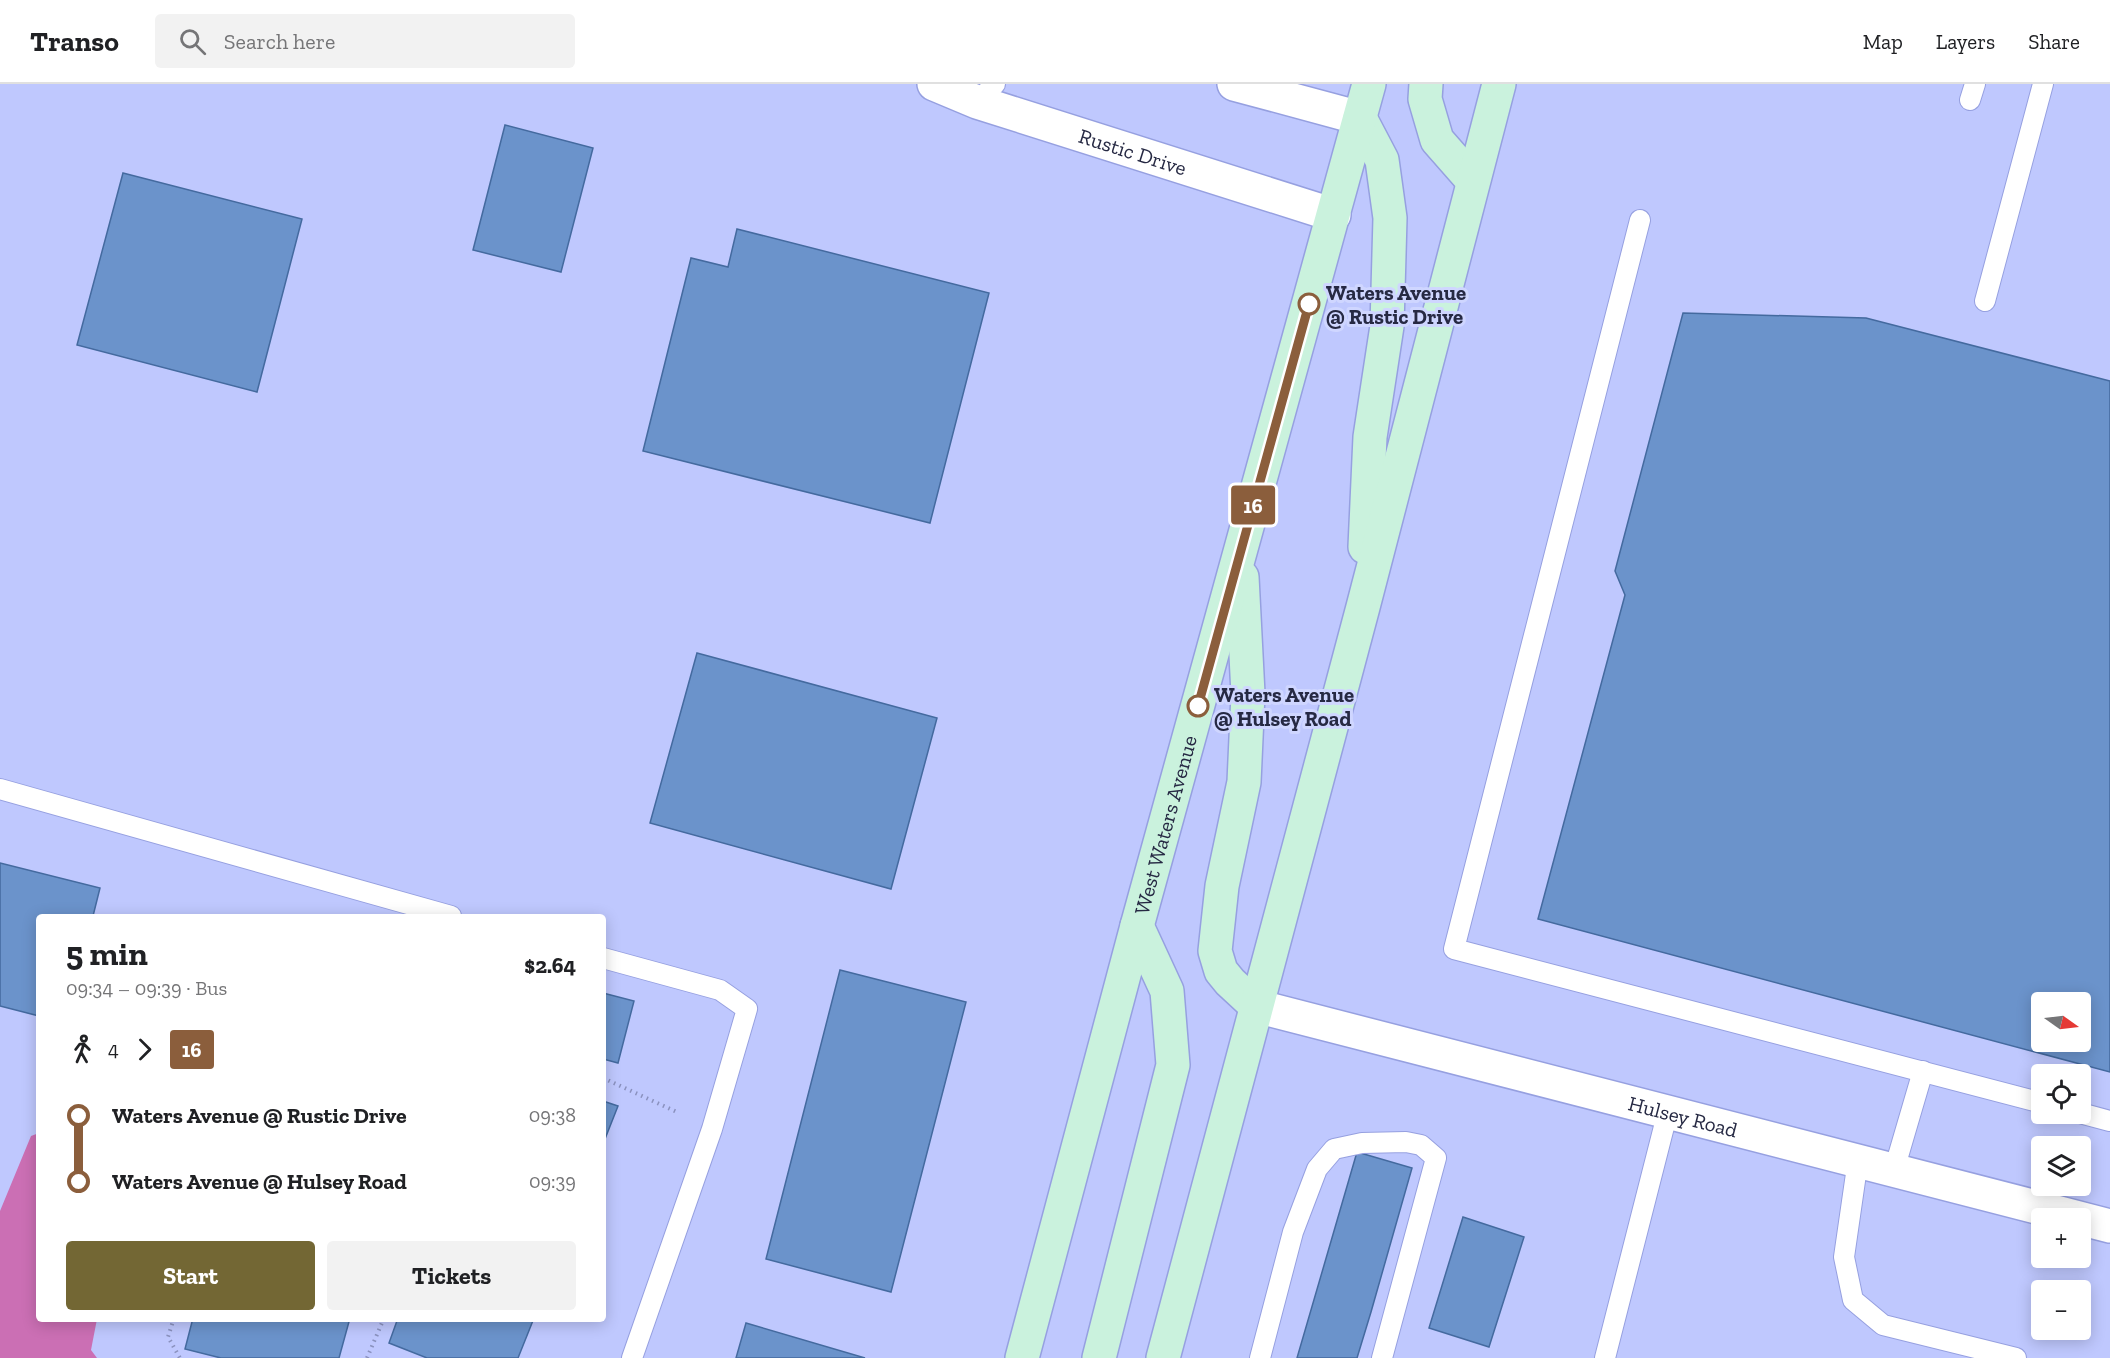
<!DOCTYPE html>
<html lang="en">
<head>
<meta charset="utf-8">
<style>
	body { margin:0; font-family:"Zilla Slab",serif; background:#f2f2f2; color:#202124; height:100vh; display:flex; flex-direction:column; font-size:22px; white-space:nowrap }
	* { box-sizing:border-box; margin:0 }
	p { font-size:20px; color:#757577 }
	.icon { flex:none; width:33px; height:33px; fill:none; stroke:currentColor; stroke-width:2; stroke-linecap:round; stroke-linejoin:round }
	.map { position:relative; flex:1; overflow:hidden }
	.details { position:absolute; left:36px; top:830px; width:570px; height:408px; display:flex; flex-direction:column; background:#fff; border-radius:6px; box-shadow:0 3px 15px #0003 }
	.details>* { flex:none }
	.badge { padding:0 12px; border-radius:4px; font-size:21px; line-height:39px }
	.needle { width:39px; rotate:104deg }
	.tools { position:absolute; left:2031px; top:908px; display:grid; gap:12px }
	.tools a { display:grid; place-items:center; width:60px; height:60px; border-radius:6px; background:#fff; box-shadow:0 3px 15px #0003; font-size:30px }
	.map>.badge { position:absolute; translate:-50% -50%; box-shadow:0 0 0 3px #fff }
	.legs { display:flex; align-items:center; gap:9px; height:66px; padding:0 30px; font-size:20px }
	.legs p { margin-inline-start:auto }
	.head { display:flex; align-items:center; justify-content:space-between; height:102px; padding:0 30px }
	h1 { font-size:33px; font-weight:700; line-height:45px }
	.action { display:flex; gap:12px; margin-top:auto; padding:12px 30px }
	.action a { flex:1; height:69px; border-radius:6px; background:#736734; color:#fff; font-size:24px; font-weight:700; line-height:69px; text-align:center }
	.action a+a { background:#f2f2f2; color:#202124 }
	ul { padding:0 30px; list-style:none }
	li { display:flex; align-items:center; gap:21px; height:66px; font-size:22px }
	li i { display:grid; place-items:center; width:9px; height:100%; margin:0 8px; background:currentColor }
	li i::after { content:''; width:15px; height:15px; margin:-8px; border:4px solid; border-radius:50%; background:#fff }
	li p { margin-inline-start:auto }
	li:first-child i { background:linear-gradient(#0000 50%,currentColor 0) }
	li:last-child i { background:linear-gradient(currentColor 50%,#0000 0) }
	header { display:flex; align-items:center; gap:36px; box-sizing:border-box; height:84px; padding:0 30px; background:#fff; border-bottom:2px solid #e0e0e0 }
	header strong { font-size:28px }
	nav { display:flex; gap:33px; margin-inline-start:auto; font-size:21px }
	.search { width:420px; height:54px; background:#f2f2f2; display:flex; align-items:center; gap:15px; box-sizing:border-box; padding:0 21px; border-radius:6px; color:#757577; font-size:22px }
	.map>svg:first-child { display:block }
	.water { fill:#cb6fb4 }
	.building { fill:#6b93cb; stroke:#446a9f; stroke-width:1.5; fill-rule:evenodd }
	.lines { fill:none; stroke-linecap:round; stroke-linejoin:round }
	.lane-casing { stroke:#96a0e0; stroke-width:22 }
	.street-casing { stroke:#96a0e0; stroke-width:36 }
	.secondary-casing { stroke:#96a0e0; stroke-width:36 }
	.path { stroke:#8a91be; stroke-width:4; stroke-dasharray:1.5 4.5; stroke-linecap:butt }
	.lane { stroke:#fff; stroke-width:20 }
	.street { stroke:#fff; stroke-width:33 }
	.secondary { stroke:#caf2dd; stroke-width:33 }
	.line-1-casing { stroke:#fff; stroke-width:14 }
	.line-1 { stroke:#8b5e3c; stroke-width:9 }
	.stop-1-dot { fill:#fff; stroke:#8b5e3c; stroke-width:3 }
	.labels { text-anchor:middle; dominant-baseline:central; stroke-width:6; stroke-linejoin:round; paint-order:stroke }
	.street-label { font-size:21px; fill:#262943; stroke:#cfd6ff }
	.stop-label { font-size:21px; font-weight:bold; fill:#262943; stroke:#cfd6ff; text-anchor:start }
</style>
</head>
<body>
<header>
<strong>Transo</strong>
<div class="search"><svg class="icon" aria-label="search" viewBox="0 0 24 24"><circle cx="10" cy="10" r="6"/><path d="M15 15l6 6"/></svg>Search here</div>
<nav><a>Map</a><a>Layers</a><a>Share</a></nav>
</header>
<div class="map">
<svg width="2110" height="1274" viewBox="0 0 2110 1274">
	<rect width="100%" height="100%" fill="#bfc8fe"/>
	<polygon class="water" points="39,1049 39,1234 97,1235 91,1266 97,1274 0,1274 0,1127 31,1052"/>
	<g class="building">
		<polygon points="505,41 593,64 561,188 473,166"/>
		<polygon points="123,89 302,135 257,308 77,261"/>
		<polygon points="737,145 989,209 930,439 643,367 691,174 728,183"/>
		<path d="M 1683,229 L 1866,234 L 2110,297 L 2110,988 L 1538,835 L 1625,511 L 1615,487 ZM 2042,918 L 2080,918 L 2080,957 L 2042,957 Z"/>
		<polygon points="697,569 937,634 891,805 650,739"/>
		<polygon points="0,779 100,804 93,832 39,832 39,932 0,922"/>
		<polygon points="840,886 966,918 891,1208 766,1175"/>
		<polygon points="603,909 634,917 618,979 603,975"/>
		<polygon points="603,1017 618,1022 603,1060"/>
		<polygon points="1357,1068 1412,1084 1371,1228 1357,1274 1297,1274"/>
		<polygon points="1463,1133 1524,1153 1489,1263 1429,1244"/>
		<polygon points="193,1234 350,1234 339,1274 221,1274 185,1265"/>
		<polygon points="398,1234 534,1234 518,1274 427,1274 389,1259"/>
		<polygon points="746,1239 865,1274 736,1274"/>
	</g>
	<g class="lines">
		<defs>
			<g id="lane">
				<polyline points="1970,16 1975,0"/>
				<polyline points="977,18 995,0"/>
				<polyline points="1640,136 1454,865 2042,1019"/>
				<polyline points="1985,217 2043,0"/>
				<polyline points="0,705 451,832"/>
				<polyline points="603,874 720,906 747,925 712,1045 632,1274"/>
				<polyline points="2080,1029 2110,1037"/>
				<polyline points="1858,1076 1844,1173 1853,1216 1883,1241 2016,1274"/>
				<polyline points="1894,1086 1923,987"/>
				<polyline points="1260,1274 1293,1148 1317,1085 1334,1065 1362,1059 1406,1058 1421,1061 1436,1074 1382,1274"/>
				<polyline points="1605,1274 1668,1027"/>
			</g>
			<g id="street">
				<path id="s1" d="M 934,0 L 977,18 L 1334,131"/>
				<polyline points="1234,0 1360,34"/>
				<path id="s2" d="M 1256,922 L 2110,1142"/>
			</g>
			<g id="secondary">
				<polyline points="1426,0 1425,15 1437,56 1473,97"/>
				<polyline points="1360,34 1382,76 1390,134 1387,242 1370,353 1365,463"/>
				<polyline points="1242,493 1248,610 1244,698 1222,802 1215,867 1221,887 1230,898 1256,922"/>
				<path id="s3" d="M 1022,1274 L 1137,842 L 1369,0"/>
				<polyline points="1099,1274 1173,981 1167,907 1137,842"/>
				<polyline points="1163,1274 1363,523 1499,0"/>
			</g>
		</defs>
		<use href="#lane" class="lane-casing"/>
		<use href="#street" class="street-casing"/>
		<use href="#secondary" class="secondary-casing"/>
		<g class="path">
			<polyline points="603,994 679,1029"/>
			<polyline points="174,1234 168,1253 180,1274"/>
			<polyline points="367,1274 384,1234"/>
		</g>
		<use href="#lane" class="lane"/>
		<use href="#street" class="street"/>
		<use href="#secondary" class="secondary"/>
	</g>
	<g class="lines">
		<defs>
			<polyline id="line-1" points="1198,622 1309,220"/>
		</defs>
		<use href="#line-1" class="line-1-casing"/>
		<use href="#line-1" class="line-1"/>
	</g>
	<g class="stop-1-dot">
		<circle cx="1309" cy="220" r="10"/>
		<circle cx="1198" cy="622" r="10"/>
	</g>
	<g class="labels">
		<g class="street-label">
			<text stroke="none"><textPath href="#s1" startOffset="210">Rustic Drive</textPath></text>
			<text stroke="none"><textPath href="#s3" startOffset="552">West Waters Avenue</textPath></text>
			<text stroke="none"><textPath href="#s2" startOffset="441">Hulsey Road</textPath></text>
		</g>
		<g class="stop-label">
			<text x="1326" y="208">Waters Avenue<tspan x="1326" dy="24">@ Rustic Drive</tspan></text>
			<text x="1214" y="610">Waters Avenue<tspan x="1214" dy="24">@ Hulsey Road</tspan></text>
		</g>
	</g>
</svg>
<div class="tools">
<a><svg class="needle" viewBox="-14 -14 28 28"><path d="M0-13l5 13h-10z" fill="#e53935"/><path d="M0 13l5-13h-10z" fill="#757577"/></svg></a>
<a><svg class="icon" aria-label="locate" viewBox="0 0 24 24"><circle cx="12" cy="12" r="6"/><path d="M12 2v4M12 18v4M2 12h4M18 12h4"/></svg></a>
<a><svg class="icon" aria-label="layers" viewBox="0 0 24 24"><path d="M12 4l9 5-9 5-9-5zM3 14l9 5 9-5"/></svg></a>
<a>+</a>
<a>−</a>
</div>
<b class="badge" style="left:1253px;top:421px;background:#8b5e3c;color:#fff">16</b>
<section class="details">
<div class="head"><div><h1>5 min</h1><p>09:34 – 09:39 · Bus</p></div><b>$2.64</b></div>
<div class="legs"><svg class="icon" aria-label="walk" viewBox="0 0 24 24"><circle cx="13" cy="4" r="2"/><path d="M13 8l-2 6 4 7M11 14l-3 7M7 12l3-4h3l4 4"/></svg>4<svg class="icon" aria-label="forward" viewBox="0 0 24 24"><path d="M9 5l7 7-7 7"/></svg><b class="badge" style="background:#8b5e3c;color:#fff">16</b></div>
<ul>
<li><i style="color:#8b5e3c"></i><b>Waters Avenue @ Rustic Drive</b><p>09:38</p></li>
<li><i style="color:#8b5e3c"></i><b>Waters Avenue @ Hulsey Road</b><p>09:39</p></li>
</ul>
<div class="action"><a>Start</a><a>Tickets</a></div>
</section>
</div>
</body>
</html>
